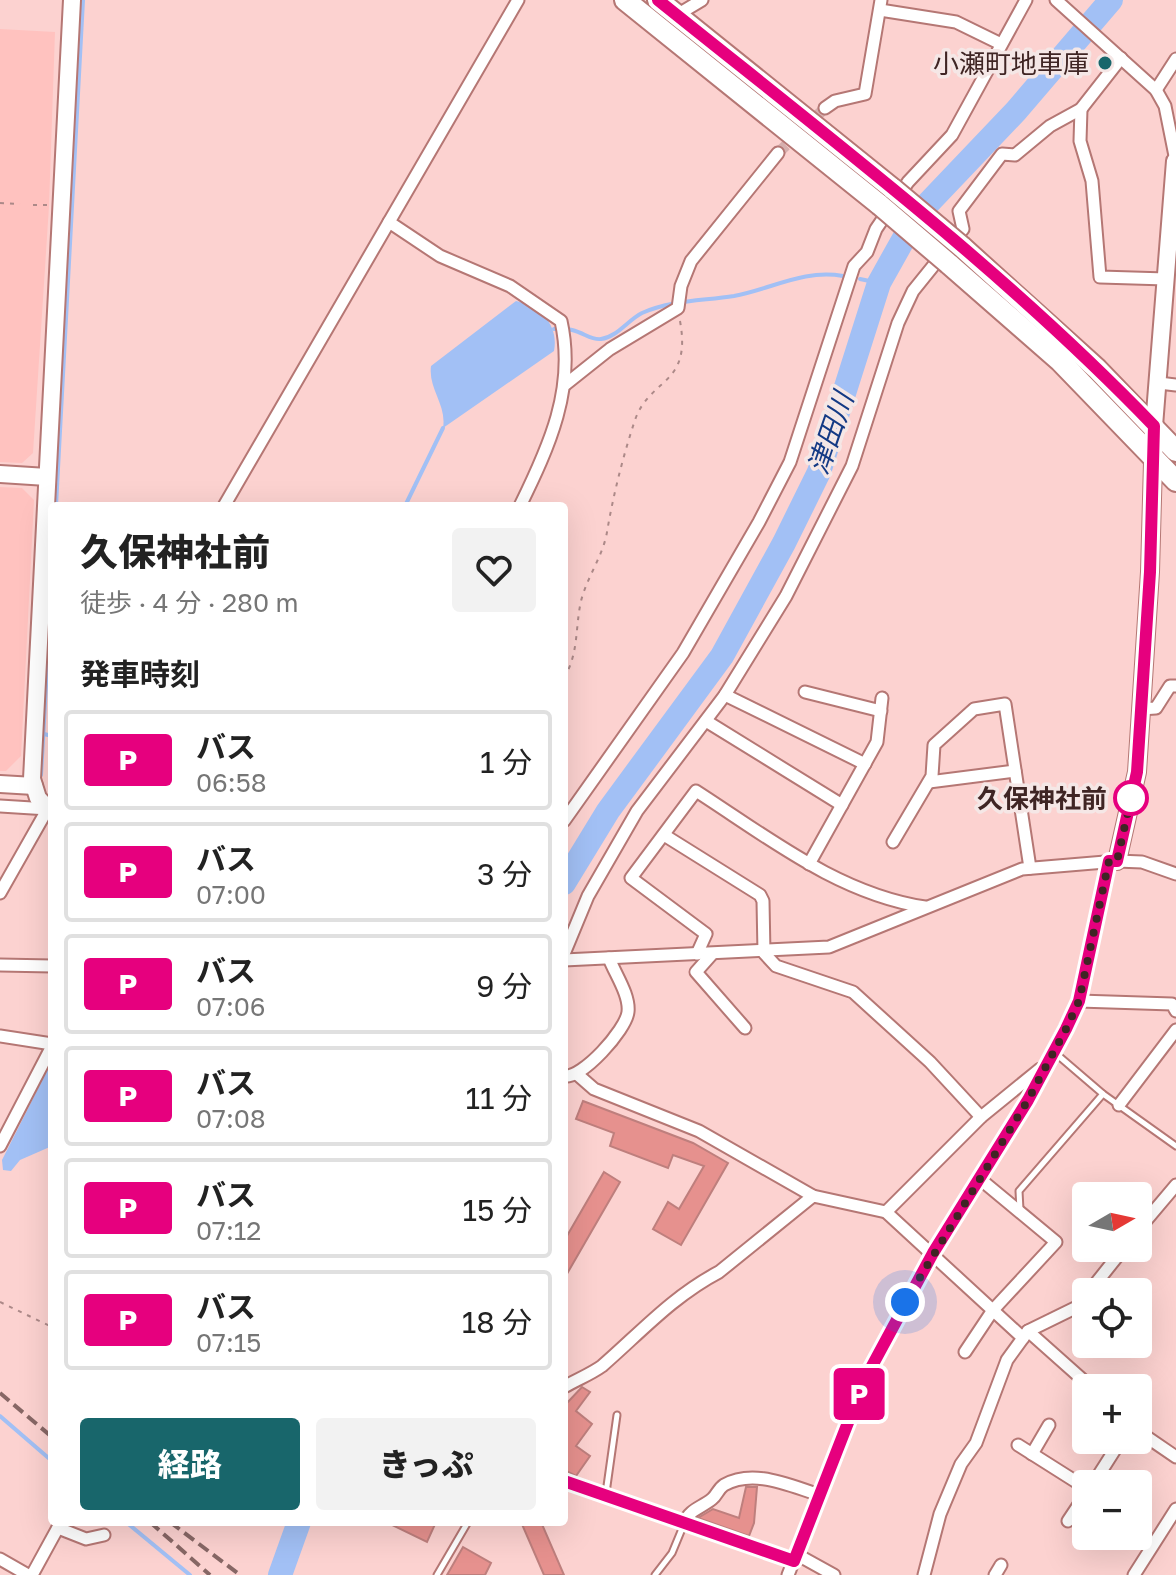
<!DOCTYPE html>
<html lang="ja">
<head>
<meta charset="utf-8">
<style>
	body { margin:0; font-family:"Golos Text","Noto Sans JP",sans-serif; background:#f2f2f2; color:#222; height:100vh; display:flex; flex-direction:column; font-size:30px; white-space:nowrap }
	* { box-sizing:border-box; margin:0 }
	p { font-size:26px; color:#767676 }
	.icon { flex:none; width:44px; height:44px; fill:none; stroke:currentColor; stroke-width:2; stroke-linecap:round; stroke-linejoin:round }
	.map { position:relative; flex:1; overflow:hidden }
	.details { position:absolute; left:48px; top:502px; width:520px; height:1024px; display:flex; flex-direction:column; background:#fff; border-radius:8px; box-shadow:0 8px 32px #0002 }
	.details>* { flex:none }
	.badge { padding:0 16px; border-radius:6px; font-size:28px; line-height:52px }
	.needle { width:52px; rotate:81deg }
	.tools { position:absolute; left:1072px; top:1182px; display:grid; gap:16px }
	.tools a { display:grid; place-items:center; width:80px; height:80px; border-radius:8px; background:#fff; box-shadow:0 8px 32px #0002; font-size:40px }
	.you { position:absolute; width:40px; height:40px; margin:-20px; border:6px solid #fff; border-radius:50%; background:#1a73e8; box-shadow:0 0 0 12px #1a73e833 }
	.map>.badge { position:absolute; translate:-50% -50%; box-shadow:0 0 0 4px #fff }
	h2 { padding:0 32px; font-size:30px; line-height:72px }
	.round { display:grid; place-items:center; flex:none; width:84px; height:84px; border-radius:8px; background:#f2f2f2 }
	.head { display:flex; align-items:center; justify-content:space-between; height:136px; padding:0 32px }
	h1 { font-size:38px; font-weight:800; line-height:60px }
	.action { display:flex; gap:16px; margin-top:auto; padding:16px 32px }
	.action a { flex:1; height:92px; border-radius:8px; background:#18666b; color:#fff; font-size:32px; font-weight:800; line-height:92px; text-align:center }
	.action a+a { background:#f2f2f2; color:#222 }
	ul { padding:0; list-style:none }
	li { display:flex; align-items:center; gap:24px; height:100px; margin:0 16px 12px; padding:0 16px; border:4px solid #e0e0e0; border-radius:8px }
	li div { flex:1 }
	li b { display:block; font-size:30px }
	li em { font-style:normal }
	li .badge { min-width:88px; font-weight:700; text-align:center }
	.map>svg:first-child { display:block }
	.built { fill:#ffc2bf }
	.water { fill:#a2c0f5 }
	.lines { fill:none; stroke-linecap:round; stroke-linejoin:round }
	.stream { stroke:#a2c0f5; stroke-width:4 }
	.river { stroke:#a2c0f5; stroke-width:24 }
	.building { fill:#e6918e; stroke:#be7f7d; stroke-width:2 }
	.street-tunnel { stroke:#d6afae; stroke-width:11; stroke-dasharray:11 5.5; stroke-linecap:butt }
	.lane-casing { stroke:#b57774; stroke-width:9 }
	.street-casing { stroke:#b57774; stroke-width:15 }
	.secondary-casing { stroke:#b57774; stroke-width:20 }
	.highway-casing { stroke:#b57774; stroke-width:24 }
	.path { stroke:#ac8988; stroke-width:2; stroke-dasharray:4 6; stroke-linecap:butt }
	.lane { stroke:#fff; stroke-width:5 }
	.street { stroke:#fff; stroke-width:11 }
	.secondary { stroke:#fff; stroke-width:16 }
	.highway { stroke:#fff; stroke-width:20 }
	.rail { stroke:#876765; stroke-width:4; stroke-dasharray:12 6; stroke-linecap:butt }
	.highway-bridge-casing { stroke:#b57774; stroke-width:24; stroke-linecap:butt }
	.highway-bridge { stroke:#fff; stroke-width:20 }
	.line-casing { stroke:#fff; stroke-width:18 }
	.line { stroke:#e6007e; stroke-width:12 }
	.walk { stroke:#3f2524; stroke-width:8; stroke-dasharray:0 14.4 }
	.poi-dot { fill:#18666b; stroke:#f5e7e6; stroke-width:3 }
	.stop-dot { fill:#fff; stroke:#e6007e; stroke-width:4 }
	.labels { text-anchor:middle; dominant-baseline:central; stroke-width:7; stroke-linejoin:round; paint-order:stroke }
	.poi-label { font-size:26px; fill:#3f2524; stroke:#f5e7e6; text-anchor:end }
	.stop-label { font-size:26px; font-weight:bold; fill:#3f2524; stroke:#f5e7e6; text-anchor:end }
	.water-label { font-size:28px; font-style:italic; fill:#143a85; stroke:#f5e7e6 }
</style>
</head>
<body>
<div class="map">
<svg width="1176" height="1575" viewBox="0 0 1176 1575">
	<rect width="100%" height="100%" fill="#fcd2d0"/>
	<g class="built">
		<polygon points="0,29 55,32 49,206 33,453 22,463 0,462"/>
		<polygon points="0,487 22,488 34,500 21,756 6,771 0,771"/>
	</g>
	<g class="water">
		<path d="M 516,301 C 541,307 559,325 554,351 L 443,428 C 447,405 428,389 431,366 Z"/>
		<polygon points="52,1061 52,1146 20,1160 11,1171 3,1170 2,1160"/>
	</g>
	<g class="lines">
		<g class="stream">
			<polyline points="860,279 879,283"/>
			<path d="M 554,329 C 579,326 588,341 601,339 C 617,337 628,320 642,313 C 672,300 702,301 734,296 C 772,289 803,269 843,276"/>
			<polyline points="56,506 83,0"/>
			<polyline points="405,506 443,428"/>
			<polyline points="44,734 52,736"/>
			<polyline points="41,775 52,578"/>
			<polyline points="0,1416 52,1461"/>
			<polyline points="126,1522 190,1575"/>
		</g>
		<g class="river">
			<polyline points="564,883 608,811 722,656 784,543 819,472 879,283 917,215 1016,111 1111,0"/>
			<polyline points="280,1575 299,1522"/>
		</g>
	</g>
	<g class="building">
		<polygon points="583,1101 693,1143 728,1163 681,1245 653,1229 668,1202 679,1209 704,1166 673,1155 668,1168 610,1146 614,1133 576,1119"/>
		<polygon points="604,1172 620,1182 564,1279 564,1241"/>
		<polygon points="582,1387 590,1392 576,1411 592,1424 576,1446 590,1456 576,1476 564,1470 564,1402 566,1404"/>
		<polygon points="746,1487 757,1487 754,1523 749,1536 698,1518 713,1509 739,1518"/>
		<polygon points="386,1522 436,1522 427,1542"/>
		<polygon points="521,1522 541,1522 564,1575 544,1575"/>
		<polygon points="463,1547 491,1563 485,1575 447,1575"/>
	</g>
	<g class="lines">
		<polyline class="street-tunnel" points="778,153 825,108"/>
		<defs>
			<g id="lane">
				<polyline points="1054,1052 1103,1094 1176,1146"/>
				<polyline points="1020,1210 1019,1191 1103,1094"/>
				<polyline points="606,1493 617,1415"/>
				<polyline points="437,1575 468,1522"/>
				<polyline points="655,1575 672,1553 684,1524"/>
			</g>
			<g id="street">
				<polyline points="1056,0 1156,90 1165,106 1176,161"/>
				<polyline points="880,10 956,22 1001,44"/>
				<polyline points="677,15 702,0"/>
				<polyline points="1156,90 1176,59"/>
				<polyline points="825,108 835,101 865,94 881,0"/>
				<polyline points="1081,109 1080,141 1092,181 1100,277 1166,279"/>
				<path d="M 389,222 L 440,256 L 510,286 L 561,321 C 576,388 549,447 520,506"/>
				<polyline points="1159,383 1176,385"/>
				<polyline points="566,384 610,349 678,308 681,286 691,261 778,153"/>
				<polyline points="224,506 518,0"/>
				<polyline points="805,692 881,711"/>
				<polyline points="725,695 865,764"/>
				<polyline points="1141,709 1156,708 1170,686 1176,686"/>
				<polyline points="706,721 842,805"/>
				<polyline points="929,782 1015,771"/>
				<polyline points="0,806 48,809"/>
				<polyline points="564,821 683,653 759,522 790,462 854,266 867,252 876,229 908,182 952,135 1026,0"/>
				<polyline points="664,835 760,895 763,901 764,953 776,966 853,992 930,1062 981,1117"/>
				<polyline points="893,842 932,776 934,745 974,709 1005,704 1030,868"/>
				<polyline points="809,864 877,742 882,698"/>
				<polyline points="0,893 51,803"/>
				<polyline points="564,954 588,896 637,811 725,695 786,596 852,466 898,323 913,291 963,229 959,211 1002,154 1015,155 1050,126 1081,109 1121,58"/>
				<path d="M 697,954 L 706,934 L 631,878 L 696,791 C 769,838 839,894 925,907"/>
				<polyline points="712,954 696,972 745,1028"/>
				<polyline points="564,960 829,947 1022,869 1117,861 1142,862 1176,874"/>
				<polyline points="0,965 52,966"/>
				<polyline points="1079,1001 1172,1004 1176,1011"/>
				<polyline points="0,1036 52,1044"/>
				<polyline points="578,1075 594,1089 699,1131 813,1196"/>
				<path d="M 564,1076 C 582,1079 626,1030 628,1012 C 630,995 615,974 609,958"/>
				<polyline points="1119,1105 1176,1030"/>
				<polyline points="0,1146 52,1046"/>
				<polyline points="886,1212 1023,1338"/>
				<polyline points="1138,1230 1176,1185"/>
				<polyline points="1089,1292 1124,1248"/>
				<polyline points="1028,1331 1092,1388"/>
				<polyline points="965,1352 993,1310 1056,1242 980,1179"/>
				<path d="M 564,1387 C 576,1380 591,1374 602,1366 C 640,1333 673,1296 719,1272 L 813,1196 L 886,1212 L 981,1117 L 1040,1069"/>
				<polyline points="1138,1431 1176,1457"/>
				<polyline points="1018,1445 1086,1488"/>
				<polyline points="1032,1454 1049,1425"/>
				<polyline points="564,1481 794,1561"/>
				<polyline points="1093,1484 1121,1440"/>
				<polyline points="1068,1521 1086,1494"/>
				<path d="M 684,1523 C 690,1509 701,1508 712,1499 C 717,1495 718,1489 724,1485 C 754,1468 790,1486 820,1495"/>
				<polyline points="58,1528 86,1539 104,1535"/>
				<polyline points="796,1554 834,1575"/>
				<polyline points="0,1559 28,1575"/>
				<polyline points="32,1575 61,1522"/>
				<polyline points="788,1575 865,1379 933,1253 1028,1100 1079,1001 1109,861"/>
				<polyline points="924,1575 940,1514 961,1464 976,1443 1007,1360 1028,1331 1077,1307 1086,1296"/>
				<polyline points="995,1575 1001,1565"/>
				<polyline points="1134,1575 1176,1509"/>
			</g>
			<g id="secondary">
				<polyline points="0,474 47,477"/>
				<polyline points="0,784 34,786"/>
				<polyline points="48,809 38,798 32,779 72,0"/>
				<polyline points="1117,861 1137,772 1150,572 1154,426 1175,161"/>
			</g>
			<g id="highway">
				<polyline points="625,0 880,205"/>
				<polyline points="658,0 893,189"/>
				<polyline points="962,247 1097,369 1176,451"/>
				<polyline points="949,264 1060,361 1176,481"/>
			</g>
		</defs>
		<use href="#lane" class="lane-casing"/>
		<use href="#street" class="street-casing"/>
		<use href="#secondary" class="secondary-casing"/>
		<use href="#highway" class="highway-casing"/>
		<g class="path">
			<polyline points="0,203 20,204"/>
			<polyline points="33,205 47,205"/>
			<path d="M 564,678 C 579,653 575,628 581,601 C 587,577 603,556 607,532 C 613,496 623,456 635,420 C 650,377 692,386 680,321"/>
			<polyline points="0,1302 52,1327"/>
		</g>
		<use href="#lane" class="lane"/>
		<use href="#street" class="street"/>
		<use href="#secondary" class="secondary"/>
		<use href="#highway" class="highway"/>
		<g class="rail">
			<polyline points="0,1393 52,1437"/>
			<polyline points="150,1522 210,1575"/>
			<polyline points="170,1522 240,1575"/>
		</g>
		<defs>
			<g id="highway-bridge">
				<polyline points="893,189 962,247"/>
				<polyline points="880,205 949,264"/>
			</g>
		</defs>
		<use href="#highway-bridge" class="highway-bridge-casing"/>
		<use href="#highway-bridge" class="highway-bridge"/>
	</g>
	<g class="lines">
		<defs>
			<path id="line" d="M 564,1481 L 794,1561 L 865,1379 L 933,1253 L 1028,1100 L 1066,1029 L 1079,1001 L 1109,861 L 1117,861 L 1137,772 L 1150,572 L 1154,426 C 1003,269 827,136 658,0"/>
		</defs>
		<use href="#line" class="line-casing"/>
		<use href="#line" class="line"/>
		<polyline class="walk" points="905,1302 1028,1100 1066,1029 1079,1001 1109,861 1117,861 1131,798"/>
	</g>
	<circle class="poi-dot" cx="1105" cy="63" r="8"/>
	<circle class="stop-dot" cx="1131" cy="798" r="16"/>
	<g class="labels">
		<g class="poi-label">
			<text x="1089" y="63">小瀬町地車庫</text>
		</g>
		<g class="stop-label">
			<text x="1107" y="798">久保神社前</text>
		</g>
		<g class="water-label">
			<text transform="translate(830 433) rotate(-71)">津田川</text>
		</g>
	</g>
</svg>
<div class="tools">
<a><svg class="needle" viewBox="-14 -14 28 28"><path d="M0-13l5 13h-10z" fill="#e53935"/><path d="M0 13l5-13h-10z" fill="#767676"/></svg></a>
<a><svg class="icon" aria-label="locate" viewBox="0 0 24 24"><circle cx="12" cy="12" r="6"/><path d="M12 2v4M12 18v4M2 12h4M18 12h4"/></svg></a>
<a>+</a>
<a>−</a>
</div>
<div class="you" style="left:905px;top:1302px"></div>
<b class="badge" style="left:859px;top:1394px;background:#e6007e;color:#fff">P</b>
<section class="details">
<div class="head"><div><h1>久保神社前</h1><p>徒歩 · 4 分 · 280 m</p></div><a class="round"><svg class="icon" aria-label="heart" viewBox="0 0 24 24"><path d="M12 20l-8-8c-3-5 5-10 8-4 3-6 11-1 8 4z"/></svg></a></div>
<h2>発車時刻</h2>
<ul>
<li><span class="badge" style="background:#e6007e;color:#fff">P</span><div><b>バス</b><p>06:58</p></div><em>1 分</em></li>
<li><span class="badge" style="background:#e6007e;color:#fff">P</span><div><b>バス</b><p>07:00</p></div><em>3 分</em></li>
<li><span class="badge" style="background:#e6007e;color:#fff">P</span><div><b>バス</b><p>07:06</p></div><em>9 分</em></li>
<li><span class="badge" style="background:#e6007e;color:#fff">P</span><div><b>バス</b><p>07:08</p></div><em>11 分</em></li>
<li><span class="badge" style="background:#e6007e;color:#fff">P</span><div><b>バス</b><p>07:12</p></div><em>15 分</em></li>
<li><span class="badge" style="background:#e6007e;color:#fff">P</span><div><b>バス</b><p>07:15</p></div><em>18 分</em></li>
</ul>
<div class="action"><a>経路</a><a>きっぷ</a></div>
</section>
</div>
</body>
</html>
